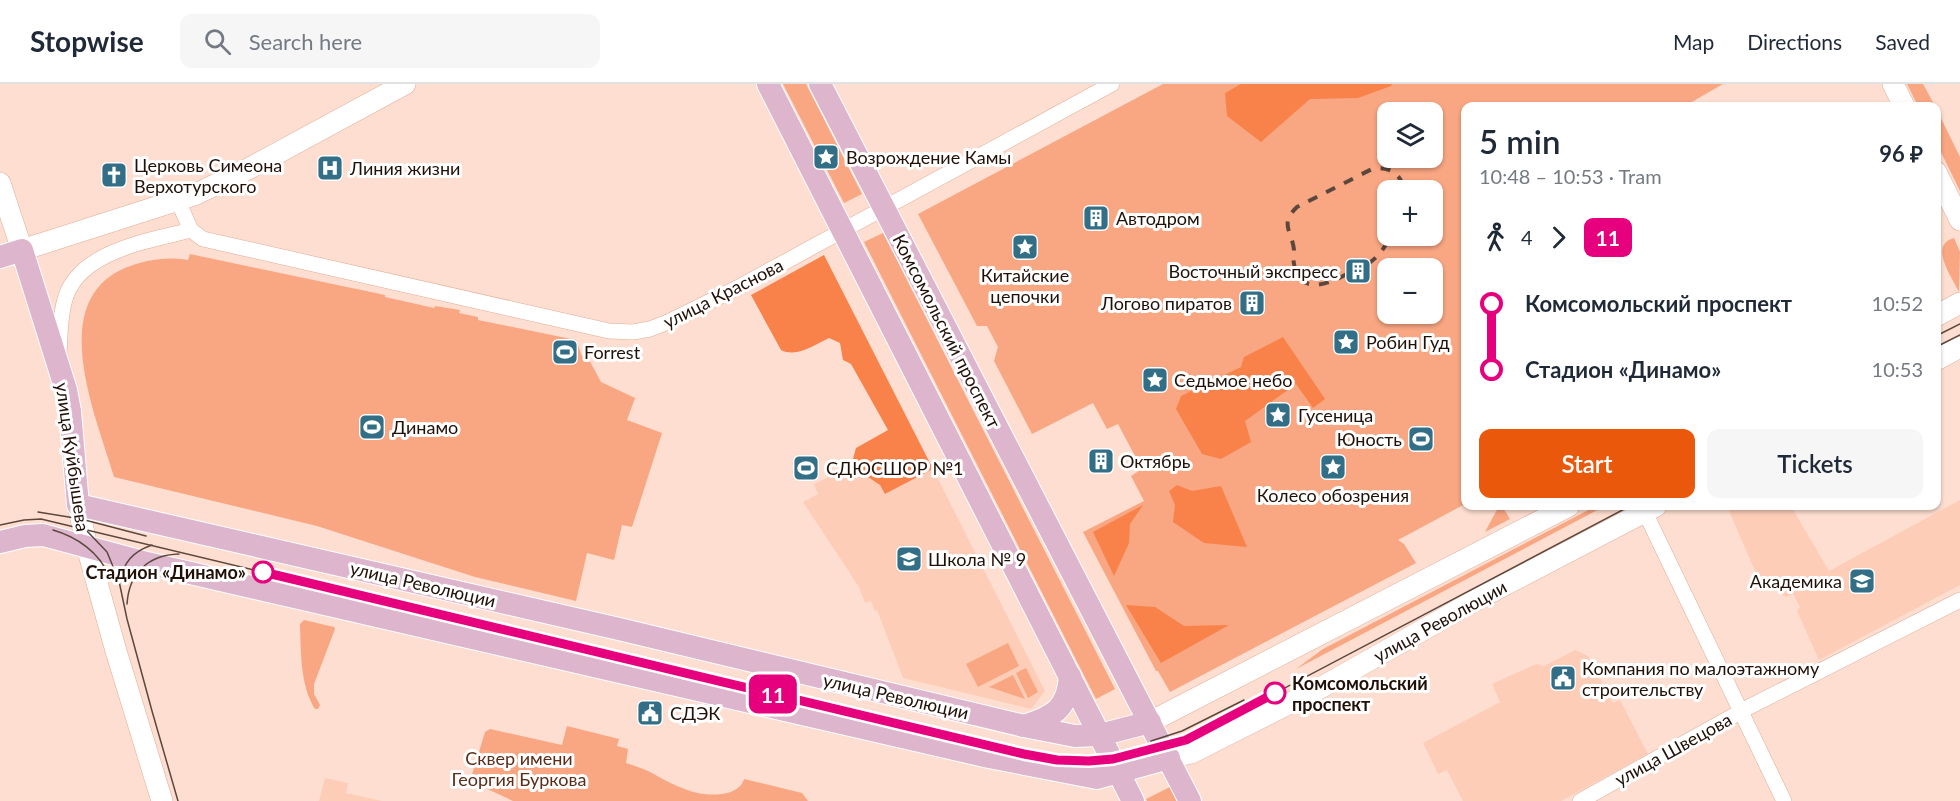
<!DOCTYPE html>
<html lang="en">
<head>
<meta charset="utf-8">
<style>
	body { margin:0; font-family:Lato,sans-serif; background:#f6f6f7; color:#1f2937; height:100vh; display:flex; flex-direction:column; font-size:22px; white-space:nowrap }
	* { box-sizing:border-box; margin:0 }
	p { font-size:20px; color:#747a83 }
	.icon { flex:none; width:33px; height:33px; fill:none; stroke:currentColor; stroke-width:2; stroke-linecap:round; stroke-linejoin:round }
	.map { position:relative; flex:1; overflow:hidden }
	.drawer { position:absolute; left:1461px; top:18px; width:480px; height:408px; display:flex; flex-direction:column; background:#fff; border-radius:12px; box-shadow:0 2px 4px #0004 }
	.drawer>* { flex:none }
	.badge { padding:0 12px; border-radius:9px; font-size:21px; line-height:39px }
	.controls { position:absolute; left:1377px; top:18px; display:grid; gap:12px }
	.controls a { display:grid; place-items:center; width:66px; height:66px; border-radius:12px; background:#fff; box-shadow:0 2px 4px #0004; font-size:30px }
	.map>.badge { position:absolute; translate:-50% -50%; box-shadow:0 0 0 3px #fff }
	.legs { display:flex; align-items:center; gap:9px; height:66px; padding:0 18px; font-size:20px }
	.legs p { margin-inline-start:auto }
	.headline { display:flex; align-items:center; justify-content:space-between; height:102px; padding:0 18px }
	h1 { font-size:33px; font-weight:600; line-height:45px }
	.action { display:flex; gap:12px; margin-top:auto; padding:12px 18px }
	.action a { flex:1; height:69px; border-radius:12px; background:#ea580c; color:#fff; font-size:24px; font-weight:600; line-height:69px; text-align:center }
	.action a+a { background:#f6f6f7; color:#1f2937 }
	ul { padding:0 18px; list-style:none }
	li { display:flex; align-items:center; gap:21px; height:66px; font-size:22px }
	li i { display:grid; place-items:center; width:9px; height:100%; margin:0 8px; background:currentColor }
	li i::after { content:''; width:15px; height:15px; margin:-8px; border:4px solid; border-radius:50%; background:#fff }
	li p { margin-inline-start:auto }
	li:first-child i { background:linear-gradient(#0000 50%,currentColor 0) }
	li:last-child i { background:linear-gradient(currentColor 50%,#0000 0) }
	header { display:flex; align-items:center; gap:36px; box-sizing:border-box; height:84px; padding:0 30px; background:#fff; border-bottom:2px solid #e0e1e3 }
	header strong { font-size:28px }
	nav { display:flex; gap:33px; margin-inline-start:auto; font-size:21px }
	.search { width:420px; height:54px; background:#f6f6f7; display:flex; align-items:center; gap:15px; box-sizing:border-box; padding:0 21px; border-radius:12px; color:#747a83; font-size:22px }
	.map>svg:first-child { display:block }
	.built { fill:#fecdb8 }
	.green { fill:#f9a682; fill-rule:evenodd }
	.forest { fill:#f8824a }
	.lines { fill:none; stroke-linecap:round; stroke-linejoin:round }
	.minor-casing { stroke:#e0ad96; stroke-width:16 }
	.secondary-casing { stroke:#e0ad96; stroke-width:22 }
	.primary-casing { stroke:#fff; stroke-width:24 }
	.minor { stroke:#fff; stroke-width:15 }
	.secondary { stroke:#fff; stroke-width:21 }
	.primary { stroke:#ddb6cd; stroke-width:22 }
	.tram { stroke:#5c473d; stroke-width:1.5 }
	.rail { stroke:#5c473d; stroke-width:4; stroke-dasharray:10 10; stroke-linecap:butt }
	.line-1-casing { stroke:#fff; stroke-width:14 }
	.line-1 { stroke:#e6007e; stroke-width:9 }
	.stop-1-dot { fill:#fff; stroke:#e6007e; stroke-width:3 }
	.labels { text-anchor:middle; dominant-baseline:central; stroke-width:6; stroke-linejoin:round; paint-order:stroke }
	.poi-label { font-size:18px; fill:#211008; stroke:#fff; text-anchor:start }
	.street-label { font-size:18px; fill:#211008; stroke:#fff }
	.stop-label { font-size:18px; font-weight:bold; fill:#211008; stroke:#fff; text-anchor:end }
	.park-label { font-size:18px; fill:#5b2c16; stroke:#fff }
</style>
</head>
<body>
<header>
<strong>Stopwise</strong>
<div class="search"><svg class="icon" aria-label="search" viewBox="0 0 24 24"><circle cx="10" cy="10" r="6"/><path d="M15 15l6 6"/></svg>Search here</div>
<nav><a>Map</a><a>Directions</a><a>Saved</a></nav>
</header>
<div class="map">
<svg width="1960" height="717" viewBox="0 0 1960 717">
	<rect width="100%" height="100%" fill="#feded0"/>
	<g class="built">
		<polygon points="851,382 880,401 886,410 933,385 1045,607 1031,625 903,594 877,526 875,527 871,517 865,519 859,503 803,418 818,410 814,400"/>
		<polygon points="1960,416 1960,501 1819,576 1797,527 1800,523 1793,510 1786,513 1758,494 1727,422 1791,422 1829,487"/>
		<polygon points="1575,566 1588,572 1613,619 1620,616 1648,670 1561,717 1463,717 1447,686 1438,690 1423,659 1500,618 1492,600 1536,580 1544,582"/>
		<polygon points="325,694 348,699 346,709 382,717 319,717"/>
	</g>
	<g class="green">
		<polygon points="783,0 806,0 862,110 844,119"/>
		<path d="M 1163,0 L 1723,0 L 1690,19 L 1691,22 L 1466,22 L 1465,420 L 1398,456 L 1404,460 L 1416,479 L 1170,608 L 1158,587 L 1156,587 L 1083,448 L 1144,417 L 1131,392 L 1142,385 L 1118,340 L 1107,345 L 1093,319 L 1032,350 L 994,277 L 998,263 L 987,242 L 977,242 L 918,130 ZM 1388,28 L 1432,28 L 1432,74 L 1388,74 ZM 1388,106 L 1432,106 L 1432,152 L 1388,152 ZM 1388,184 L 1432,184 L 1432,230 L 1388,230 Z"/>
		<polygon points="1907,0 1923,0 1935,22 1918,22"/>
		<polygon points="1937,26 1960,73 1960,107 1937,60"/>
		<polygon points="883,149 1115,605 1096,615 864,158"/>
		<path d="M 1954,154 L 1960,168 L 1959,208 C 1952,193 1928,161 1954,154 Z"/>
		<path d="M 190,170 L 385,211 L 385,213 L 434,224 L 435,222 L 460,226 L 459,229 L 478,233 L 478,236 L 576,256 L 582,272 L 587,272 L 601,298 L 635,314 L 627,336 L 662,349 L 632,443 L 622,441 L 614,476 L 587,469 L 576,517 L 475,493 L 317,442 L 114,393 C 97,334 45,218 125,184 C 145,176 166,172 188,176 Z"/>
		<polygon points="1499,422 1502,422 1510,435 1485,448"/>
		<polygon points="1596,422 1605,422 1296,585 1323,565"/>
		<path d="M 304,536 L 334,543 L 335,545 L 314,600 L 314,610 L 320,621 L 318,625 L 315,625 C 300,601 301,568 300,540 Z"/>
		<polygon points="1008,559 1019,582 978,603 966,580"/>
		<polygon points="1026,584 1038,608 1028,614 1016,589"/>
		<polygon points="1013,591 1025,615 989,603"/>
		<path d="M 567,642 L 619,655 L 617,662 L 628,665 L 626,679 C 633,681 641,684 648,687 C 674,701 700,717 731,708 C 737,705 742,702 744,695 L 802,709 L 808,717 L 513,717 L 470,697 L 485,648 L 490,645 L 562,661 Z"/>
		<polygon points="1170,703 1177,717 1147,717 1146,715"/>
	</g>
	<g class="forest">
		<polygon points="1241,0 1392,0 1391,2 1358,14 1310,15 1261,58 1227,32 1225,9"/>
		<path d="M 824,171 L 933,385 L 885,410 L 880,401 L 851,382 L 856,364 L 888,346 L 851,280 L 843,276 L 840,259 L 829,254 C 814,261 797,274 781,266 L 751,211 Z"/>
		<polygon points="1283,253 1325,315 1313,324 1296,300 1245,337 1251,358 1221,375 1202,370 1176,325 1181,312 1241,283 1244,273"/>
		<polygon points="1177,401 1192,407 1221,402 1247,463 1204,459 1173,438 1175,421 1169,407"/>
		<polygon points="1143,421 1130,440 1129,459 1114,492 1093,448"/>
		<polygon points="1126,521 1155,523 1184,542 1229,541 1161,579"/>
	</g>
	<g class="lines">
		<defs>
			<g id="minor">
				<polyline points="178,117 191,146 203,155 609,247 633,248 650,245 668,238 737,204 1112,0"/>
				<path d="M 59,270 C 60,253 60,235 64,219 C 75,167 149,157 191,146"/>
				<polyline points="1642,422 1784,717"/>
				<polyline points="1580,717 1749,623 1960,516"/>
			</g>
			<g id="secondary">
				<polyline points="1893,0 1904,22"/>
				<polyline points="1936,88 1960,136"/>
				<polyline points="0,99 22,166 194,111 248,85 405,0"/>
				<polyline points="1936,232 1960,219"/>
				<polyline points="1936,276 1960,263"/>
				<polyline points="78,421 87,463 116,567 162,717"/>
				<polyline points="1150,638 1569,422"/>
				<polyline points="1169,674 1191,669 1322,603 1474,517 1656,422"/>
			</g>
			<g id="primary">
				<polyline points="768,0 1133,717"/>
				<polyline points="820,0 1190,717"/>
				<polyline points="0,173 22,166 66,306 70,327 78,421 619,545 1024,642 1075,652 1100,651 1150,638"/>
				<polyline points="0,458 25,452 43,451 147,479 989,673 1097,694 1169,674"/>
				<path d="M 1024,642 C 1053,633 1068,625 1070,592"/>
			</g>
		</defs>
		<use href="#minor" class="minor-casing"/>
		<use href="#secondary" class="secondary-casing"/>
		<use href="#primary" class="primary-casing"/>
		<use href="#minor" class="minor"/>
		<use href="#secondary" class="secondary"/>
		<use href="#primary" class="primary"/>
		<g class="tram">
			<polyline points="1936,252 1960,240"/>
			<polyline points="1936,263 1960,251"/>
			<polyline points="38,428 81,435 146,452"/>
			<path d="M 0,441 L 24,436 L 41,435 L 1024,670 C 1046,674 1067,678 1090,677 C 1122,676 1155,665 1186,656 L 1630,422"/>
			<path d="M 53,446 C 77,453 99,468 109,492"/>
			<polyline points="87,447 107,468 119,497 127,535 152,627 178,717"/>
			<path d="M 119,499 C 124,478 132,468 152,461"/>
			<path d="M 127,520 C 129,489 148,471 179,470"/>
			<polyline points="1151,657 1182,647 1244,616"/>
		</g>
		<g class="rail">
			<path d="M 1368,180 C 1379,172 1385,164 1390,152"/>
			<path d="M 1347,190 C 1328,200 1300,212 1294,180 C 1293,175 1294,171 1294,166 C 1292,147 1279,140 1297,123 L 1372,85 C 1389,82 1401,89 1404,106"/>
		</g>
	</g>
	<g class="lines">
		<defs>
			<polyline id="line-1" points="263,488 1024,670 1057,676 1089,677 1113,675 1186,656 1275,609"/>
		</defs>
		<use href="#line-1" class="line-1-casing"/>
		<use href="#line-1" class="line-1"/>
	</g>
	<defs>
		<symbol id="sight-square" viewBox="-11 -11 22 22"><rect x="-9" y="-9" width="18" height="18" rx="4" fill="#326f86" stroke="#fff"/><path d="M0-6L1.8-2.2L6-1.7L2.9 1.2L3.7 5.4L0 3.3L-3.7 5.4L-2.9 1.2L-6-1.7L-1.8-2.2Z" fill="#fff"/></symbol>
		<symbol id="hospital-square" viewBox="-11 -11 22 22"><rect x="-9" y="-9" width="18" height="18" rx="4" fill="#326f86" stroke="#fff"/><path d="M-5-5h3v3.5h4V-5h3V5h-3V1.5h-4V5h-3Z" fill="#fff"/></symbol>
		<symbol id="church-square" viewBox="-11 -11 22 22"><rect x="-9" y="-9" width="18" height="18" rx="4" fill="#326f86" stroke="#fff"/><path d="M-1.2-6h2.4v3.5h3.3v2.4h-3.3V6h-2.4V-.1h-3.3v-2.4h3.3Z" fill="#fff"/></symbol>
		<symbol id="building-square" viewBox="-11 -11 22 22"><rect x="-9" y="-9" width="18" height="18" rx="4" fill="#326f86" stroke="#fff"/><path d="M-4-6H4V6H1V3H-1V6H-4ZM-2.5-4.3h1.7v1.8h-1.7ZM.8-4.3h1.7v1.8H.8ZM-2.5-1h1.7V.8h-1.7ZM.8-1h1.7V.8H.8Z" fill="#fff"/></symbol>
		<symbol id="stadium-square" viewBox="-11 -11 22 22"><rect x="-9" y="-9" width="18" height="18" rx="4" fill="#326f86" stroke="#fff"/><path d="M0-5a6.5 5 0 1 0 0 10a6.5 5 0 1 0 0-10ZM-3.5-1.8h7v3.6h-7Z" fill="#fff"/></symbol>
		<symbol id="school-square" viewBox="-11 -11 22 22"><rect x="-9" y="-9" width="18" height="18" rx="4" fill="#326f86" stroke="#fff"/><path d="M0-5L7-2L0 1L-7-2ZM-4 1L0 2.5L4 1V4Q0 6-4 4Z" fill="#fff"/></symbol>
		<symbol id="civic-square" viewBox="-11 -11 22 22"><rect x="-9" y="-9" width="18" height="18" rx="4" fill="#326f86" stroke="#fff"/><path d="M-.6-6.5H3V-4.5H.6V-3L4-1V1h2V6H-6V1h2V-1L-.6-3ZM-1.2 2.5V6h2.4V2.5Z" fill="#fff"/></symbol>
	</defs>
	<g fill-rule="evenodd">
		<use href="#sight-square" x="811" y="58" width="30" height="30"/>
		<use href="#hospital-square" x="315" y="69" width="30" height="30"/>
		<use href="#church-square" x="99" y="76" width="30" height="30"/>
		<use href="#building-square" x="1081" y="119" width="30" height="30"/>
		<use href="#sight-square" x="1010" y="148" width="30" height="30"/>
		<use href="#building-square" x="1343" y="172" width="30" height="30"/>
		<use href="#building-square" x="1237" y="204" width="30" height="30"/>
		<use href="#sight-square" x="1331" y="243" width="30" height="30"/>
		<use href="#stadium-square" x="550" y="253" width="30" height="30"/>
		<use href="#sight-square" x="1140" y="281" width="30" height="30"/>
		<use href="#sight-square" x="1263" y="316" width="30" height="30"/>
		<use href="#stadium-square" x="357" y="328" width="30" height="30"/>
		<use href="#stadium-square" x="1406" y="340" width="30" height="30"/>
		<use href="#building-square" x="1086" y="362" width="30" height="30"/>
		<use href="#sight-square" x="1318" y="368" width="30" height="30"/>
		<use href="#stadium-square" x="791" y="369" width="30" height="30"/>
		<use href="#school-square" x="894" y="460" width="30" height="30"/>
		<use href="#school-square" x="1847" y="482" width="30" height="30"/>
		<use href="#civic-square" x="1548" y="579" width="30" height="30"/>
		<use href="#civic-square" x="635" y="614" width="30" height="30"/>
	</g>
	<g class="stop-1-dot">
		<circle cx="263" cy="488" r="10"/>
		<circle cx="1275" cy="609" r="10"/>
	</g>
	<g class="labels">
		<g class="poi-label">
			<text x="846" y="73">Возрождение Камы</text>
			<text x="134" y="81">Церковь Симеона<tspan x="134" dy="21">Верхотурского</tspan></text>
			<text x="350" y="84">Линия жизни</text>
			<text x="1116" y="134">Автодром</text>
			<text x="1338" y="187" text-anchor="end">Восточный экспресс</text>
			<text x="1025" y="191" text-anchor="middle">Китайские<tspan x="1025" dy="21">цепочки</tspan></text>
			<text x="1232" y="219" text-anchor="end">Логово пиратов</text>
			<text x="1366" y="258">Робин Гуд</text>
			<text x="584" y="268">Forrest</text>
			<text x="1174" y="296">Седьмое небо</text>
			<text x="1298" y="331">Гусеница</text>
			<text x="392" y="343">Динамо</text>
			<text x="1402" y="355" text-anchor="end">Юность</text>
			<text x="1120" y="377">Октябрь</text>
			<text x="826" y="384">СДЮСШОР №1</text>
			<text x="1333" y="411" text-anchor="middle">Колесо обозрения</text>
			<text x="928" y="475">Школа № 9</text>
			<text x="1842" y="497" text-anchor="end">Академика</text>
			<text x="1582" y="584">Компания по малоэтажному<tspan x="1582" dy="21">строительству</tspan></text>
			<text x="670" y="629">СДЭК</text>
		</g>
		<g class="street-label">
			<text transform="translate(723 209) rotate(-27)">улица Краснова</text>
			<text transform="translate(947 247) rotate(63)">Комсомольский проспект</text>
			<text transform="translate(73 373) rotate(82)">улица Куйбышева</text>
			<text transform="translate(423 500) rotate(13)">улица Революции</text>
			<text transform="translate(1440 537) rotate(-29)">улица Революции</text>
			<text transform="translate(896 612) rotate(13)">улица Революции</text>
			<text transform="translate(1673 665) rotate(-29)">улица Швецова</text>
		</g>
		<g class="stop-label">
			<text x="246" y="488">Стадион «Динамо»</text>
			<text x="1292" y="599" text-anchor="start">Комсомольский<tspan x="1292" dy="21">проспект</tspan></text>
		</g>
		<g class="park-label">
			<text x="519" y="674">Сквер имени<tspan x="519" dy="21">Георгия Буркова</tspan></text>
		</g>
	</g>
</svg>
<div class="controls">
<a><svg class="icon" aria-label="layers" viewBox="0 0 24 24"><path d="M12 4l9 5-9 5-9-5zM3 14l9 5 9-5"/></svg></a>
<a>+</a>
<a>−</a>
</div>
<b class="badge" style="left:773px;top:610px;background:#e6007e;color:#fff">11</b>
<section class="drawer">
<div class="headline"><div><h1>5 min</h1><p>10:48 – 10:53 · Tram</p></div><b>96 ₽</b></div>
<div class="legs"><svg class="icon" aria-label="walk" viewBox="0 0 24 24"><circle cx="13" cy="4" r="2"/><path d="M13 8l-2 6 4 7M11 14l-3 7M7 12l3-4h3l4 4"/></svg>4<svg class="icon" aria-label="forward" viewBox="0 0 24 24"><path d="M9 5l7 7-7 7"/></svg><b class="badge" style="background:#e6007e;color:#fff">11</b></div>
<ul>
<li><i style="color:#e6007e"></i><b>Комсомольский проспект</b><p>10:52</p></li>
<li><i style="color:#e6007e"></i><b>Стадион «Динамо»</b><p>10:53</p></li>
</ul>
<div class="action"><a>Start</a><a>Tickets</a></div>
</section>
</div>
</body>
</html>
